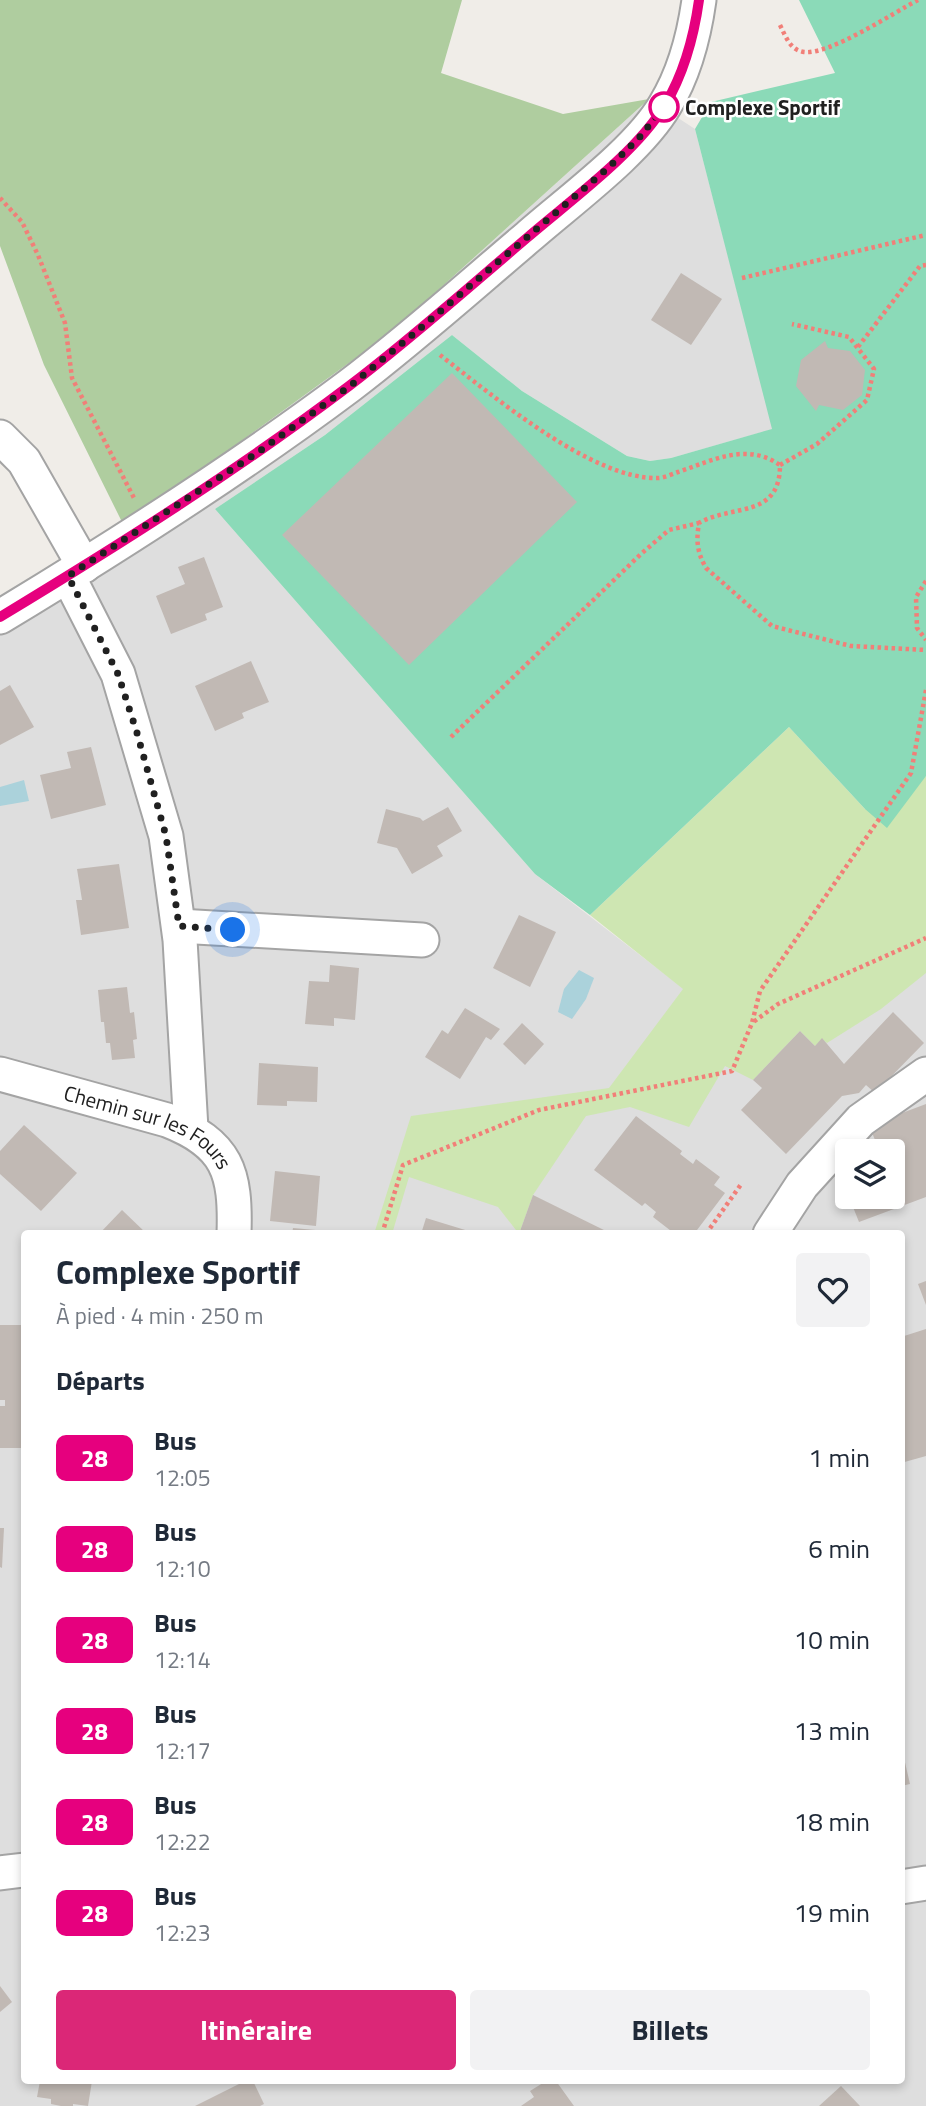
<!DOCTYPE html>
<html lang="fr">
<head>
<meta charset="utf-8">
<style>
	body { margin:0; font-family:"Titillium Web",sans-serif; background:#f2f2f3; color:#1f2937; height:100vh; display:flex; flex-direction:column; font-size:26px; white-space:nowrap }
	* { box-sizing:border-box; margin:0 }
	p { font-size:23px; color:#747a83 }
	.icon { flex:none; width:38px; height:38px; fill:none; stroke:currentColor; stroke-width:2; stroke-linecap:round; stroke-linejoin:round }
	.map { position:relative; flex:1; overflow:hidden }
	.side { position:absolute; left:21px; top:1230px; width:884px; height:854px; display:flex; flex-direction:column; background:#fff; border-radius:7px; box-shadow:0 4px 10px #0003 }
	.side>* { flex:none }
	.badge { padding:0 14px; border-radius:10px; font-size:24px; line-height:46px }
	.controls { position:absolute; left:835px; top:1139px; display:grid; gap:14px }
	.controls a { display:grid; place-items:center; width:70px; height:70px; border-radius:7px; background:#fff; box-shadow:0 4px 10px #0003; font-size:35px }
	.you { position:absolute; width:35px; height:35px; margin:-18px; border:5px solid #fff; border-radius:50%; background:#1a73e8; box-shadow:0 0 0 10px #1a73e833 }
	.map>.badge { position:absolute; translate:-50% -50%; box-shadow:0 0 0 4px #fff }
	h2 { padding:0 35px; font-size:26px; line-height:63px }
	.round { display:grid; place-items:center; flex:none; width:74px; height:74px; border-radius:7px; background:#f2f2f3 }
	.summary { display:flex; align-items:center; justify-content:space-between; height:119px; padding:0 35px }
	h1 { font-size:33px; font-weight:700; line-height:52px }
	.cta { display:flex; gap:14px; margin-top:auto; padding:14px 35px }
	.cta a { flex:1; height:80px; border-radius:7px; background:#db2777; color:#fff; font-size:28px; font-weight:700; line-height:80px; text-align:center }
	.cta a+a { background:#f2f2f3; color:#1f2937 }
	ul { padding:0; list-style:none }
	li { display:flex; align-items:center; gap:21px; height:91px; padding:0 35px }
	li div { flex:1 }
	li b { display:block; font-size:26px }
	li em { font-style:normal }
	li .badge { min-width:77px; font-weight:700; text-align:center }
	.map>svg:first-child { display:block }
	.residential { fill:#dedede; fill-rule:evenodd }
	.grass { fill:#cee6b2 }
	.forest { fill:#afcd9f }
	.pitch { fill:#8bdab8 }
	.water { fill:#abd2db }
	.building { fill:#c1b9b4 }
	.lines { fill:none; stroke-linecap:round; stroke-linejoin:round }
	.minor-casing { stroke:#a4a4a4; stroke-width:37 }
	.path { stroke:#f17f78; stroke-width:4.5; stroke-dasharray:3.5 3.5; stroke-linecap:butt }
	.minor { stroke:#fff; stroke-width:33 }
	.line-casing { stroke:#fff; stroke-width:16 }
	.line { stroke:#e6007e; stroke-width:10 }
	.walk { stroke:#202020; stroke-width:7; stroke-dasharray:0 12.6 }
	.stop-dot { fill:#fff; stroke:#e6007e; stroke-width:3.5 }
	.labels { text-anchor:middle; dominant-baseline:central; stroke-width:5; stroke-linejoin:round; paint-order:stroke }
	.stop-label { font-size:21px; font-weight:bold; fill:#202020; stroke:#fff; text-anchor:start }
	.street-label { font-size:21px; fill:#202020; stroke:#fff }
</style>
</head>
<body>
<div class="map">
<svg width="926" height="2106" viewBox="0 0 926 2106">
	<rect width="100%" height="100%" fill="#f0ede8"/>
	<path class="residential" d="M 649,99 L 695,129 L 773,429 L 671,458 L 650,461 L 627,456 L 522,391 L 452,335 L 325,435 L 215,509 L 535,874 L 684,989 L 926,929 L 926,2106 L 0,2106 L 0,600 L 124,526 L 393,331 ZM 847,1152 L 892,1152 L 892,1197 L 847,1197 ZM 24,1234 L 901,1234 L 901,2081 L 24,2081 Z"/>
	<polygon class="grass" points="789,727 865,809 926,776 926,973 881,1009 827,1043 822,1039 815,1046 800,1031 753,1080 725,1066 689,1127 630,1107 586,1116 533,1195 519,1234 498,1207 409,1177 392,1234 374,1234 411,1116 609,1088 683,989 590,915"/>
	<polygon class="forest" points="0,0 462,0 441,73 563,114 649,99 393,331 124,526 44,365 0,246"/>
	<polygon class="pitch" points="799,0 926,0 926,776 887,828 865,809 789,727 590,915 535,874 215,509 325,435 452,335 522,391 627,456 650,461 671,458 772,429 695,129 711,102 835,73"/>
	<g class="water">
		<polygon points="24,780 29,801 0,806 0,787"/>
		<polygon points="579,970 594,978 586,999 572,1019 558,1012 564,989"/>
	</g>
	<g class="building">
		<polygon points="681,273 722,299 691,345 651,320"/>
		<polygon points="825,341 828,348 850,351 865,370 862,395 843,410 819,405 816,411 796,386 801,360"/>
		<polygon points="452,373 577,502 409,665 282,535"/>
		<polygon points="204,557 223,607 205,614 207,620 171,634 156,596 185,584 178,567"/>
		<polygon points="251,661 269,702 242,713 244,718 215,731 195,686"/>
		<polygon points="10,685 34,727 0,745 0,691"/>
		<polygon points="91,747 106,805 51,819 40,775 71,768 67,752"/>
		<polygon points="448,807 462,831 437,846 443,856 412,874 397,848 377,843 386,809 420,818 423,821"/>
		<polygon points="119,864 129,928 81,935 76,900 82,900 77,869"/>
		<polygon points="519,915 556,932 530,987 493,968"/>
		<polygon points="330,965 359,968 355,1020 334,1018 334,1026 305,1024 309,981 329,982"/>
		<polygon points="127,987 130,1013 134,1012 137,1039 133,1040 135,1058 112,1060 110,1043 106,1043 104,1022 101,1022 98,990"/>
		<polygon points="465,1008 500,1029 491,1040 486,1037 460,1079 425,1057 442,1030 448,1034"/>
		<polygon points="893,1012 924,1043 875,1093 866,1085 859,1093 842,1096 786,1154 741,1110 762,1088 753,1080 800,1031 815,1046 822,1038 844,1064"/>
		<polygon points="522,1023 544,1044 525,1065 503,1044"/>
		<polygon points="259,1063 318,1067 317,1102 287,1101 287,1106 257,1105"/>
		<polygon points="926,1104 926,1197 859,1222 849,1197 892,1197 892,1152 862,1152 875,1140 871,1130 886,1119"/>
		<polygon points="636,1116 682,1151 680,1154 693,1164 696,1159 720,1177 714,1185 725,1193 694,1234 675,1234 653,1217 656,1212 645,1203 642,1206 594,1170"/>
		<polygon points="24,1125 77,1173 41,1211 0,1174 0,1151"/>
		<polygon points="847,1166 847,1191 840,1173"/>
		<polygon points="275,1171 320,1176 316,1226 270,1221"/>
		<polygon points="533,1195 612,1234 519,1234"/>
		<polygon points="122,1210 147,1234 99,1234"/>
		<polygon points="426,1218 475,1233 474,1234 421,1234"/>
		<polygon points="293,1228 338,1232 338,1234 292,1234"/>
		<polygon points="926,1281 926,1305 918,1284"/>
		<polygon points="0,1325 22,1325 24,1448 0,1448 0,1406 5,1406 5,1400 0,1400"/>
		<polygon points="926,1329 926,1456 901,1463 901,1337"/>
		<polygon points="0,1528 4,1528 2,1568 0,1567"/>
		<polygon points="901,1745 910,1784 901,1786"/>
		<polygon points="0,1986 12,2002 0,2012"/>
		<polygon points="40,2081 92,2081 88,2106 73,2104 73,2106 61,2106 51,2104 51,2099 37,2097"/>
		<polygon points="245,2081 253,2081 264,2104 260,2106 195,2106"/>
		<polygon points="546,2081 556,2081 574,2106 521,2106 534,2097 530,2091"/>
		<polygon points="841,2086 860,2106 819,2106"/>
	</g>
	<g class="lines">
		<defs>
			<g id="minor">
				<polyline points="0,437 24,461 84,566"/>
				<polyline points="68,576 118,674 166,836 180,940 191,1129"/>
				<path d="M 0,617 C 119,545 237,470 349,386 C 411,339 469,287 528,237 C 569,201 638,151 665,105 C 684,74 694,36 699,0"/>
				<polyline points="179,926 422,940"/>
				<path id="s1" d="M 0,1074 L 167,1120 C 228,1144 236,1172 234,1234"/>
				<polyline points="770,1234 802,1185 861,1120 926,1074"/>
				<polyline points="0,1873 24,1870"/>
				<polyline points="901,1887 926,1883"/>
			</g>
		</defs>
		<use href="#minor" class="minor-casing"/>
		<g class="path">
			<path d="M 780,25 C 786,37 790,50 804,52 C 830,55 893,13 918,0"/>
			<polyline points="0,198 22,222 38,255 65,323 72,378 134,498"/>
			<polyline points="742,278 926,235"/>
			<polyline points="858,347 920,266 926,265"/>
			<path d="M 440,355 C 491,394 592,480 658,478 C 664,478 672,474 678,472 C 714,460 746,442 780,465 C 780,519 732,504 699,523 C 696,541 697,552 706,568 L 772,626 L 851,646 L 926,650"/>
			<polyline points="780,465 817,444 867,400 874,369 849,337 792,324"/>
			<polyline points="926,581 916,597 917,628 926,640"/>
			<polyline points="926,690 911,773 760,991 752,1023 778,1004 926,938"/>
			<polyline points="451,737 642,553 669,530 699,523"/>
			<polyline points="382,1234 403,1165 539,1110 732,1071 752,1023"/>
			<polyline points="706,1234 742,1183"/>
		</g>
		<use href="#minor" class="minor"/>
	</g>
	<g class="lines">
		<defs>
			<path id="line" d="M 0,617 C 119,545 238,470 349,386 C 411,339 469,287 528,237 C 571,200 636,153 665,105 C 684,73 694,36 699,0"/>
		</defs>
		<use href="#line" class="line-casing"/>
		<use href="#line" class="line"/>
		<polyline class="walk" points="233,930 179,926 166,836 137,733 118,674 68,576 257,453 350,386 416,332 608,168 639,138 664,107"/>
	</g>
	<circle class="stop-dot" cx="664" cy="107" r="14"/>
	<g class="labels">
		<g class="stop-label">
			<text x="685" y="107">Complexe Sportif</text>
		</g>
		<g class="street-label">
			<text stroke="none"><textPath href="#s1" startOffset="159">Chemin sur les Fours</textPath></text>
		</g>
	</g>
</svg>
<div class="controls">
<a><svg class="icon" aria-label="layers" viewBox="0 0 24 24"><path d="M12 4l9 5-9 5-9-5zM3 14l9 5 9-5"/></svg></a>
</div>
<div class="you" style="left:233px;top:930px"></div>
<section class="side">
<div class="summary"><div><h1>Complexe Sportif</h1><p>À pied · 4 min · 250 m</p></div><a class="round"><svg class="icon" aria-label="heart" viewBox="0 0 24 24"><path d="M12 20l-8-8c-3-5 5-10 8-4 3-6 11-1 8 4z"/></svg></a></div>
<h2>Départs</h2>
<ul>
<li><span class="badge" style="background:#e6007e;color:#fff">28</span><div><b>Bus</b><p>12:05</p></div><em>1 min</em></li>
<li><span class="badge" style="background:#e6007e;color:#fff">28</span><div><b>Bus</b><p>12:10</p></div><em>6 min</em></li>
<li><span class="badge" style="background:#e6007e;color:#fff">28</span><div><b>Bus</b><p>12:14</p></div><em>10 min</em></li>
<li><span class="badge" style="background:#e6007e;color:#fff">28</span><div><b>Bus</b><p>12:17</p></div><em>13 min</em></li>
<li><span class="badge" style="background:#e6007e;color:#fff">28</span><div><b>Bus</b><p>12:22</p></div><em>18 min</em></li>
<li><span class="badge" style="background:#e6007e;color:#fff">28</span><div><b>Bus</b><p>12:23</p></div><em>19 min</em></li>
</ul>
<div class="cta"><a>Itinéraire</a><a>Billets</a></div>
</section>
</div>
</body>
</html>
